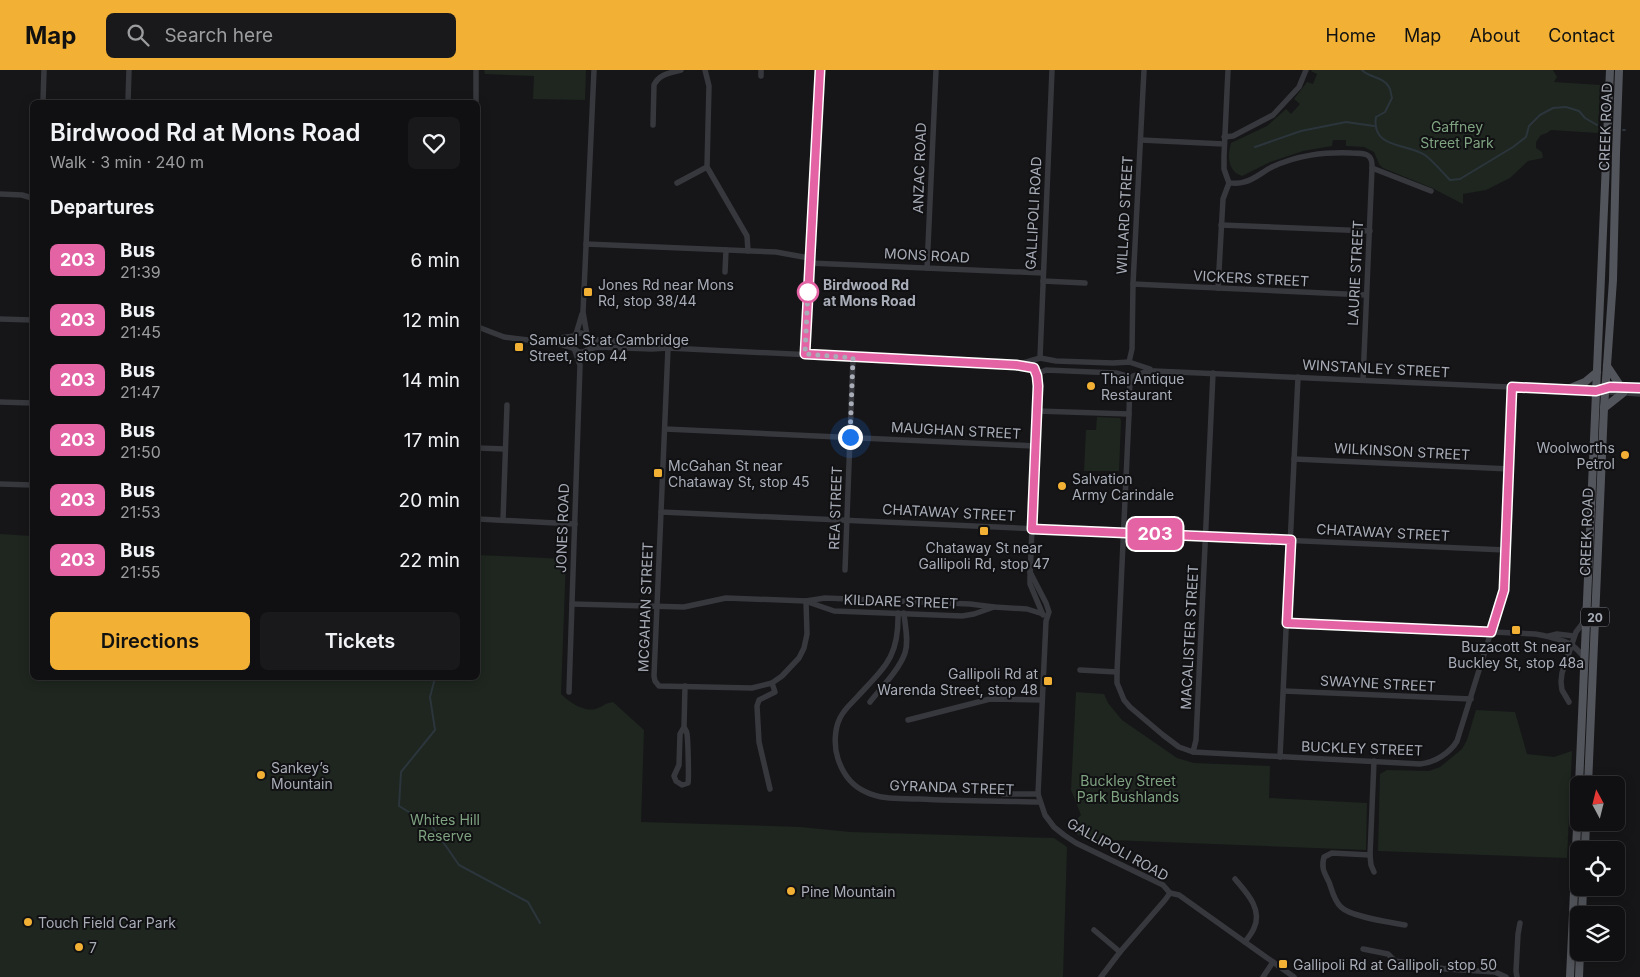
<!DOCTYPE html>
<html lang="en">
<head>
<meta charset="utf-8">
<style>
	body { margin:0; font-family:Inter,sans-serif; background:#19191b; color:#f1f3f6; height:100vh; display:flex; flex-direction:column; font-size:19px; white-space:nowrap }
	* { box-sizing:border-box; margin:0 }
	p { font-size:16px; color:#9c9d9f }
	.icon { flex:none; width:28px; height:28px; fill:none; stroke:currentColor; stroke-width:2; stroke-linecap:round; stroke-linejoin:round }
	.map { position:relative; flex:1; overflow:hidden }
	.sheet { position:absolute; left:30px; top:30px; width:450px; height:580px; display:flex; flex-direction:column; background:#101012; border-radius:8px; box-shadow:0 2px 12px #0003,0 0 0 1px #303032 }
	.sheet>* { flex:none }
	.badge { padding:0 10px; border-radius:8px; font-size:18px; line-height:32px }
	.needle { width:32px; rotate:353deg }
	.buttons { position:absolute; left:1570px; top:706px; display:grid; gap:10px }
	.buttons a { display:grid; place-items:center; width:55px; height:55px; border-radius:8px; background:#101012; box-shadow:0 2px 12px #0003,0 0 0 1px #303032; font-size:25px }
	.you { position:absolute; width:25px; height:25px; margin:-12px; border:4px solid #fff; border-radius:50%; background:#1a73e8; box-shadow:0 0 0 8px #1a73e833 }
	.map>.badge { position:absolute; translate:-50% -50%; box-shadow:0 0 0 2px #fff }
	h2 { padding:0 20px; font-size:19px; line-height:45px }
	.round { display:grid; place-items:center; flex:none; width:52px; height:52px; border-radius:8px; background:#19191b }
	.summary { display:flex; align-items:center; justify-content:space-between; height:85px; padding:0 20px }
	h1 { font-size:24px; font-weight:600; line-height:38px }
	.button { display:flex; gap:10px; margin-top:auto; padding:10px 20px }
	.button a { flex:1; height:58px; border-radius:8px; background:#f2b134; color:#111; font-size:20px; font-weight:600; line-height:58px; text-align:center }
	.button a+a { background:#19191b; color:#f1f3f6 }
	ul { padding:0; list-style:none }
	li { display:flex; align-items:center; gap:15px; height:60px; padding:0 20px }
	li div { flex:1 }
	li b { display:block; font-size:19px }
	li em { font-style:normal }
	li .badge { min-width:55px; font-weight:700; text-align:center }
	header { display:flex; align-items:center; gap:30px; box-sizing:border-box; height:70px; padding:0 25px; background:#f2b134; color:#111 }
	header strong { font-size:24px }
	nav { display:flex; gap:28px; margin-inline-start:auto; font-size:18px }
	.search { width:350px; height:45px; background:#19191b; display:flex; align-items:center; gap:12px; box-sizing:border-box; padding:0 18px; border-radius:8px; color:#9c9d9f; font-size:19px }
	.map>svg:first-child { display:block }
	.green { fill:#1e261f }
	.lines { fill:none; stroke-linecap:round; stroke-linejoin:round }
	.stream { stroke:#2c353c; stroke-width:2 }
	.minor { stroke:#37383d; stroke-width:5.5 }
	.major { stroke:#53555c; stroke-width:8 }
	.line-casing { stroke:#fff; stroke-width:11 }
	.line { stroke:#e463a4; stroke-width:8 }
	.walk { stroke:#a8adb8; stroke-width:5; stroke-dasharray:0 9 }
	.poi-dot { fill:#f2b134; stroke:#111113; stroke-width:2 }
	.stop-dot { fill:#fff; stroke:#e463a4; stroke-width:2.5 }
	.labels { text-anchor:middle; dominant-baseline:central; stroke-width:4; stroke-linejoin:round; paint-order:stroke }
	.shield { fill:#111113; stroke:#7b7e86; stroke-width:1 }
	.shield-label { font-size:12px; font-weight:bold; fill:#a8adb8 }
	.park-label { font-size:14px; fill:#7fa381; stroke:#111113 }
	.street-label { font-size:14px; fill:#a8adb8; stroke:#111113 }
	.poi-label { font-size:14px; fill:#a8adb8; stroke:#111113; text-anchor:start }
	.stop-label { font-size:14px; font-weight:bold; fill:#a8adb8; stroke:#111113; text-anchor:start }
</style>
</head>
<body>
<header>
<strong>Map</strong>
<div class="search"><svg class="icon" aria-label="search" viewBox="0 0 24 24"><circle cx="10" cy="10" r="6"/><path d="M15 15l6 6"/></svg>Search here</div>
<nav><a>Home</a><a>Map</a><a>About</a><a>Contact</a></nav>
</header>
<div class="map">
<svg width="1640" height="907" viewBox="0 0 1640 907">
	<rect width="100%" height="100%" fill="#161618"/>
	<g class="green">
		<polygon points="484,0 586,0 585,30 533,29 534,6 485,4"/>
		<path d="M 1312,0 L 1553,0 L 1557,7 L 1554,12 L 1600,15 L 1598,63 L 1551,60 L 1547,63 L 1541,65 L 1536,72 L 1536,78 L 1542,82 L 1543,88 L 1528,91 L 1510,108 L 1486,120 L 1463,124 L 1463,134 L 1432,118 L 1383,98 L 1379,94 L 1374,82 L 1364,77 L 1346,76 L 1346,70 L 1333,70 L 1332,76 L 1303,81 L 1270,92 L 1242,106 C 1228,102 1227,86 1231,73 L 1267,56 L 1286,39 L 1291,44 L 1300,34 L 1294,29 L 1307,12 L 1313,14 L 1317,4 L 1311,1 Z"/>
		<polygon points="1097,347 1120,348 1121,351 1119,401 1084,401 1086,360 1096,360"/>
		<path d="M 0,464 L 32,466 L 32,608 L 478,608 L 478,485 L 566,489 L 561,624 C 569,632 586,644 598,638 C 605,635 606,633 613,632 L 644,660 L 641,752 L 800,757 L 850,762 L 1054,768 L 1067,777 L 1063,907 L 0,907 Z"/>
		<polygon points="1076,622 1104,624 1108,633 1122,650 1177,688 1194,693 1270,696 1269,728 1367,733 1366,780 1084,769 1068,758 1081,745 1071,720"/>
		<polygon points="1476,640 1515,642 1527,684 1554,687 1572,681 1567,788 1378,781 1380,704 1387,700 1429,701 1440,697 1462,679 1467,670"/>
	</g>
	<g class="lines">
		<g class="stream">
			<path d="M 1362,0 C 1369,8 1383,6 1389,17 C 1391,20 1391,25 1392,28 L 1385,42 L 1376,47 C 1371,79 1407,73 1425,85 C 1434,92 1442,102 1450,110 L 1460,109 L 1513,77 L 1526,67 L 1529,56 L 1540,45 L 1553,38 L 1566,37 L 1579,41 L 1585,48 L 1597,55"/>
			<polyline points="1623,60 1625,60"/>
			<polyline points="1255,77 1301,61 1346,52 1374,56"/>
			<polyline points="435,608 430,627 435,660 401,702 399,736 432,756 459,795 528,832 540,853"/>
		</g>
		<g class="minor">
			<polyline points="705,0 709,16 707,97 747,166 748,181"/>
			<polyline points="761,6 761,0"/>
			<polyline points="43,32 44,0"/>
			<polyline points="128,32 129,0"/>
			<polyline points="476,32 476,0"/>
			<path d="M 653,55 L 654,15 C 659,4 670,3 681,0"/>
			<polyline points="1224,67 1233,66 1273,45 1299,17 1306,0"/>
			<polyline points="1141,70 1224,74"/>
			<polyline points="677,113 707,97"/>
			<path d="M 1229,113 C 1234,113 1239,114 1244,112 C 1254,110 1262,102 1272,97 C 1298,85 1323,82 1352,83 C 1364,83 1373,83 1372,98 L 1431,121"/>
			<polyline points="0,124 22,125 32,128"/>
			<polyline points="1221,155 1370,161"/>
			<polyline points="586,174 776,182 809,188"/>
			<polyline points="809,193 1043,203"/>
			<polyline points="927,198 936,0"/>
			<polyline points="725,202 726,180"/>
			<polyline points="1043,211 1085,213"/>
			<polyline points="1133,214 1366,225"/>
			<polyline points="1218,218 1223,129 1229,113 1224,99 1224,86 1228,0"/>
			<polyline points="0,249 32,250"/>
			<polyline points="478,257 504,267 560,274 573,278 579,282 583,282 589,279 598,277 652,279 668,278 1016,295 1033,298 1039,303 1046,300 1116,303 1130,307 1145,302 1154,301 1596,321 1640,324"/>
			<polyline points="576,264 582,244"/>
			<polyline points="587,265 583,242 594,0"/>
			<polyline points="589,267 597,270 653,273 664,277"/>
			<polyline points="546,270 574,266"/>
			<polyline points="573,278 572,269 576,264 581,263 589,267 591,273 589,279"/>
			<polyline points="668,278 654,606 655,611 659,616 752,618 772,613 782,606 799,588 804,578 807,564 806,531"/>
			<polyline points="805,284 811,159 814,140 820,0"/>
			<polyline points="1040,288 1052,0"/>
			<polyline points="1129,292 1132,279 1133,214 1144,0"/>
			<polyline points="1020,294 1040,288 1056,291 1113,293 1129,292 1150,299"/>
			<polyline points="1035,300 1038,316 1030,506 1030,514 1043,545"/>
			<path d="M 1130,307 L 1129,344 L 1117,602 L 1117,613 L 1124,630 L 1130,637 L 1163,665 L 1179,677 L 1193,682 L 1420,694 C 1434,693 1450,683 1457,671 L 1504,520 L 1513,317"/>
			<polyline points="1363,310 1372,98"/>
			<polyline points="1603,319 1614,317 1640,318"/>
			<polyline points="0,332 32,333"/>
			<polyline points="1037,341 1129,344"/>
			<polyline points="665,359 1035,376"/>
			<polyline points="478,378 505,379"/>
			<polyline points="1294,389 1510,399"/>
			<polyline points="0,414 32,415"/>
			<polyline points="661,442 1505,480"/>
			<polyline points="478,449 575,454"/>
			<polyline points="503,450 507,335"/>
			<polyline points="845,500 853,288"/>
			<polyline points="1030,502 1046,533 1049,542 1046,551 1038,724 1045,745 1054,757 1064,765 1076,773 1163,815 1170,823 1179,825 1294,907"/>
			<polyline points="808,532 834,541 962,546 974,544 994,537"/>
			<polyline points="572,534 684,537 726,528 806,531 825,528 970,534 994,537 1027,539 1043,544"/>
			<path d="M 898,543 C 899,585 887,595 859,625 C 853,632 844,639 840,648 C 834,660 834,677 838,689 C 843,704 852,716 866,722 C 882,730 901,728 919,729 C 959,731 999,731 1040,732"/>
			<path d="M 1287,553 L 1535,564 C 1546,566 1564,569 1573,576 C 1577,579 1581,584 1584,587"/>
			<polyline points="1549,566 1557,564 1574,566"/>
			<polyline points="1080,600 1117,602"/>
			<polyline points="1284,621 1471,629"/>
			<polyline points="569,622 580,295 575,281"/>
			<path d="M 870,632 C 881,618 899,600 905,583 C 909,571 905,556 904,543"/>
			<polyline points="1569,632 1562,620 1561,612 1562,603 1576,562 1586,549"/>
			<polyline points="908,650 990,629 1042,630"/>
			<path d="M 684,657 C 685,659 687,661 687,664 C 688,670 689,708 688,713 L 682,715 L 676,711 L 674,706 L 679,695 L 680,664 L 684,657 L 685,616"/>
			<polyline points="1193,682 1196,670 1213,303"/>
			<polyline points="1280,687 1298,307"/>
			<polyline points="770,719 759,672 757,636 759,630 775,622 772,613"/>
			<polyline points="1003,724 1038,724"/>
			<path d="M 1370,785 L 1332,783 L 1324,787 C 1321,798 1324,802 1329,812 C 1332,820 1334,831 1341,837 C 1351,847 1389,852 1405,855"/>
			<polyline points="1374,802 1371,795 1370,785 1374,691"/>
			<path d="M 1235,809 C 1246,822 1263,839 1254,858 C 1252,863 1248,868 1245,872"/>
			<polyline points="1094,860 1120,882"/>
			<polyline points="1363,879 1388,884 1395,891 1446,899 1495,902 1506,907"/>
			<polyline points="1101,907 1120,882 1165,830 1170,823"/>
			<polyline points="1263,907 1273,892"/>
			<polyline points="1517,907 1516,901 1518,864 1520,853"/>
		</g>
		<g class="major">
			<polyline points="1607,296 1621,317"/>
			<polyline points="1568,319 1585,312 1597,302"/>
			<polyline points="1604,338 1623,323"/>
			<polyline points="1579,715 1610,0"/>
			<polyline points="1588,715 1604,338 1613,210 1616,84 1619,0"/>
			<polyline points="1585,780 1586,752"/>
			<polyline points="1582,845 1583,818"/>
			<polyline points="1570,907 1579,715"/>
			<polyline points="1579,907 1580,882"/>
		</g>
	</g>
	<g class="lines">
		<defs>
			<path id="line" d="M 820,0 C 815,95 810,190 805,284 L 1016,295 L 1034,298 L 1037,306 L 1038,316 L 1032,459 L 1291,470 L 1287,553 L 1491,562 L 1504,520 L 1512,317 L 1596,321 L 1610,317 L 1640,318"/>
		</defs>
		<use href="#line" class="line-casing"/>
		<use href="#line" class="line"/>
		<polyline class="walk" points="808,222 808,219 805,284 853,288 850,367"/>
	</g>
	<g class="poi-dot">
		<rect x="583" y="217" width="10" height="10" rx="2.5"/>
		<rect x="514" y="272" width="10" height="10" rx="2.5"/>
		<circle cx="1091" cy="316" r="5"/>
		<circle cx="1625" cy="385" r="5"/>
		<rect x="653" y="398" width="10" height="10" rx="2.5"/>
		<circle cx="1062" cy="416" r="5"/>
		<rect x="979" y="456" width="10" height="10" rx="2.5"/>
		<rect x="1511" y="555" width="10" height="10" rx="2.5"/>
		<rect x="1043" y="606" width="10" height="10" rx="2.5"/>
		<circle cx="261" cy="705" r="5"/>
		<circle cx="791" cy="821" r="5"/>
		<circle cx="28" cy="852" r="5"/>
		<circle cx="79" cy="877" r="5"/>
		<rect x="1278" y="889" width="10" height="10" rx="2.5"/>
	</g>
	<circle class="stop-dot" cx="808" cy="222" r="10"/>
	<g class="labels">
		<rect class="shield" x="1581" y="537.5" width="28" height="19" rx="4"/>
		<g class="shield-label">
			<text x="1595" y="547">20</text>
		</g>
		<g class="park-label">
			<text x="1457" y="56">Gaffney<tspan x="1457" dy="16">Street Park</tspan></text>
			<text x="1128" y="710">Buckley Street<tspan x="1128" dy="16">Park Bushlands</tspan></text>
			<text x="445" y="749">Whites Hill<tspan x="445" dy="16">Reserve</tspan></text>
		</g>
		<g class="street-label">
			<text transform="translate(1605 57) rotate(-88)">CREEK ROAD</text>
			<text transform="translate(919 98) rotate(-88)">ANZAC ROAD</text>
			<text transform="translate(1033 143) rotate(-87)">GALLIPOLI ROAD</text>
			<text transform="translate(1124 145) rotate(-87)">WILLARD STREET</text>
			<text transform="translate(927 185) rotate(3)">MONS ROAD</text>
			<text transform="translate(1355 203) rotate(-87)">LAURIE STREET</text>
			<text transform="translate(1251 208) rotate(3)">VICKERS STREET</text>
			<text transform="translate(1376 298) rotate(3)">WINSTANLEY STREET</text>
			<text transform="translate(956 360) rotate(3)">MAUGHAN STREET</text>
			<text transform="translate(1402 381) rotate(3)">WILKINSON STREET</text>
			<text transform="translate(835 438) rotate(-88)">REA STREET</text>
			<text transform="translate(949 442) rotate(3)">CHATAWAY STREET</text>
			<text transform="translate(562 458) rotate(-88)">JONES ROAD</text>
			<text transform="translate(1383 462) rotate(3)">CHATAWAY STREET</text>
			<text transform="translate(1586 462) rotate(-88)">CREEK ROAD</text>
			<text transform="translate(901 531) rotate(2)">KILDARE STREET</text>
			<text transform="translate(645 537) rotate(-88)">MCGAHAN STREET</text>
			<text transform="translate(1189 567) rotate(-87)">MACALISTER STREET</text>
			<text transform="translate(1378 613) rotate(3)">SWAYNE STREET</text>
			<text transform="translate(1362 678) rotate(2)">BUCKLEY STREET</text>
			<text transform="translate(952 717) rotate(2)">GYRANDA STREET</text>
			<text transform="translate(1118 779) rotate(29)">GALLIPOLI ROAD</text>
		</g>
		<g class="poi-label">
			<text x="598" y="214">Jones Rd near Mons<tspan x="598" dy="16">Rd, stop 38/44</tspan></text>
			<text x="529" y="269">Samuel St at Cambridge<tspan x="529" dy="16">Street, stop 44</tspan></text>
			<text x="1101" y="308">Thai Antique<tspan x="1101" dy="16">Restaurant</tspan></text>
			<text x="1615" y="377" text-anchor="end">Woolworths<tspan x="1615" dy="16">Petrol</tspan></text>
			<text x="668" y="395">McGahan St near<tspan x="668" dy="16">Chataway St, stop 45</tspan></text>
			<text x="1072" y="408">Salvation<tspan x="1072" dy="16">Army Carindale</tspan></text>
			<text x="984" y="477" text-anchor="middle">Chataway St near<tspan x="984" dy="16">Gallipoli Rd, stop 47</tspan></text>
			<text x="1516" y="576" text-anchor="middle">Buzacott St near<tspan x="1516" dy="16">Buckley St, stop 48a</tspan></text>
			<text x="1038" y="603" text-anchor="end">Gallipoli Rd at<tspan x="1038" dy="16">Warenda Street, stop 48</tspan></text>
			<text x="271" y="697">Sankey’s<tspan x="271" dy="16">Mountain</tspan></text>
			<text x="801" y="821">Pine Mountain</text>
			<text x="38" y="852">Touch Field Car Park</text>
			<text x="89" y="877">7</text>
			<text x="1293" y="894">Gallipoli Rd at Gallipoli, stop 50</text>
		</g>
		<g class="stop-label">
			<text x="823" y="214">Birdwood Rd<tspan x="823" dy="16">at Mons Road</tspan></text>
		</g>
	</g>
</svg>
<div class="buttons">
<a><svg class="needle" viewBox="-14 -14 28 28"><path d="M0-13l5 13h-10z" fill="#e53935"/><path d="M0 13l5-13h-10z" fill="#9c9d9f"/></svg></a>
<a><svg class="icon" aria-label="locate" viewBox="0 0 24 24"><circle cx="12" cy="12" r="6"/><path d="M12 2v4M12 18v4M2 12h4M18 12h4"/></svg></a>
<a><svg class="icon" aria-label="layers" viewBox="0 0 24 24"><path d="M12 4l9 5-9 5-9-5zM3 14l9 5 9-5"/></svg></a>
</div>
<div class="you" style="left:850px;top:367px"></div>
<b class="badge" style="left:1155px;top:464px;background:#e463a4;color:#fff">203</b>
<section class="sheet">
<div class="summary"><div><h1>Birdwood Rd at Mons Road</h1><p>Walk · 3 min · 240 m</p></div><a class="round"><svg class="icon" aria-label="heart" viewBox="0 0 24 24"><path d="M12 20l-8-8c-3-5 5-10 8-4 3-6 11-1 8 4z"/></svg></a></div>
<h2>Departures</h2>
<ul>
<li><span class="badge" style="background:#e463a4;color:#fff">203</span><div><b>Bus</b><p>21:39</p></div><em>6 min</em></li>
<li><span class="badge" style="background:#e463a4;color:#fff">203</span><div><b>Bus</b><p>21:45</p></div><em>12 min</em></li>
<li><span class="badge" style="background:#e463a4;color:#fff">203</span><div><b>Bus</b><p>21:47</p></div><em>14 min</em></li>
<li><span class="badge" style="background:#e463a4;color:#fff">203</span><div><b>Bus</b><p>21:50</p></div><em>17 min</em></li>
<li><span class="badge" style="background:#e463a4;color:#fff">203</span><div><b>Bus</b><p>21:53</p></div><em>20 min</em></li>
<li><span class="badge" style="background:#e463a4;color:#fff">203</span><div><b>Bus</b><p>21:55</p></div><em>22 min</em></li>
</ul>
<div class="button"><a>Directions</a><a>Tickets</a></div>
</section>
</div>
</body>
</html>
